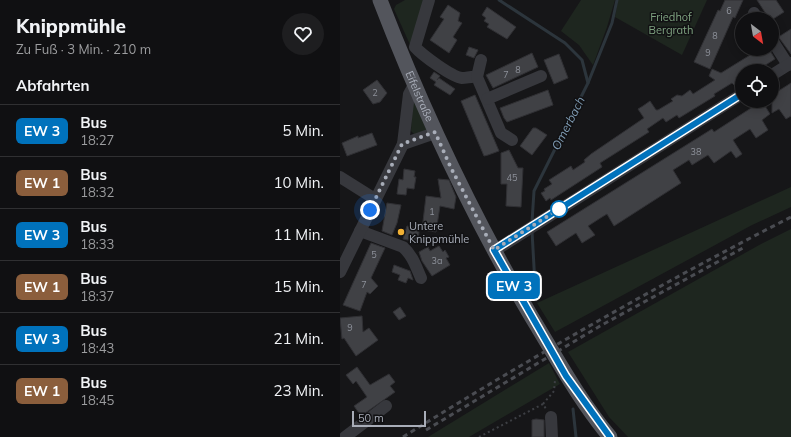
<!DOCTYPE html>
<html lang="de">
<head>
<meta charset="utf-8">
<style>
	body { margin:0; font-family:Mulish,sans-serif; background:#1e1e20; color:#f1f3f6; height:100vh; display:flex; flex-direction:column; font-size:15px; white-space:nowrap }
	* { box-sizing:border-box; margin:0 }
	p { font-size:13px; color:#9c9d9f }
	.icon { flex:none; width:22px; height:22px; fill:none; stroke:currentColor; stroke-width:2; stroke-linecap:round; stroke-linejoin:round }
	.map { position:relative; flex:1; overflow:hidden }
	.panel { display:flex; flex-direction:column; background:#101012; width:340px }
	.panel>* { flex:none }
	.badge { padding:0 8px; border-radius:6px; font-size:14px; line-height:26px }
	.needle { width:26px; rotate:149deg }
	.controls { position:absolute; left:395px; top:12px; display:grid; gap:8px }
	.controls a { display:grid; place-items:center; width:44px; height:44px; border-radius:50%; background:#101012; box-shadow:0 2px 10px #0003,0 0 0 1px #303032; font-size:20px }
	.scale { position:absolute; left:12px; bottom:10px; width:74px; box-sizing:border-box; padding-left:4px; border:2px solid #a8adb8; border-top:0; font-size:11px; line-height:14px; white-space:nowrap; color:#a8adb8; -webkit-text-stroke:3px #111113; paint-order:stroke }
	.you { position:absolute; width:20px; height:20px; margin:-10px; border:3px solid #fff; border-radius:50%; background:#1a73e8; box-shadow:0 0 0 6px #1a73e833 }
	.map>.badge { position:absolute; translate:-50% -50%; box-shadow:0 0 0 2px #fff }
	h2 { padding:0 16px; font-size:15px; line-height:36px }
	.round { display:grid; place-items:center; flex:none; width:42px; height:42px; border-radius:21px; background:#1e1e20 }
	.head { display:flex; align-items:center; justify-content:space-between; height:68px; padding:0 16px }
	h1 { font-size:19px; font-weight:800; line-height:30px }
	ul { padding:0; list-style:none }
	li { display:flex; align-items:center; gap:12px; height:52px; padding:0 16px; border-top:1px solid #303032 }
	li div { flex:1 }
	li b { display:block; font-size:15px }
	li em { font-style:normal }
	li .badge { min-width:44px; font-weight:700; text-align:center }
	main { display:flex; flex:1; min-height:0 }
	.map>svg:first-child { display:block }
	.green { fill:#1e261f }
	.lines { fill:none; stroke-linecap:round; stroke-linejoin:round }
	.stream { stroke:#2c353c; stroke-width:3 }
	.building { fill:#404145; stroke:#303034 }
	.path { stroke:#3d3f44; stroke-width:2; stroke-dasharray:2 3; stroke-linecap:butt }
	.minor { stroke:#37383d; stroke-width:12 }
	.major { stroke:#53555c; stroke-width:15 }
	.rail { stroke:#4a4c52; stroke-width:3; stroke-dasharray:5 4; stroke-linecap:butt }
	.line-casing { stroke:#fff; stroke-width:9 }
	.line { stroke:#0072bc; stroke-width:6 }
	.walk { stroke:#a8adb8; stroke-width:4; stroke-dasharray:0 7.2 }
	.stop-dot { fill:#fff; stroke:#0072bc; stroke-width:2 }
	.poi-dot { fill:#f2b134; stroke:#111113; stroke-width:1.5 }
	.labels { text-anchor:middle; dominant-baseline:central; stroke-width:3; stroke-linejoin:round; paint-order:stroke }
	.number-label { font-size:9px; fill:#8e929b }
	.park-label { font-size:11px; fill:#7fa381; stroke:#111113 }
	.street-label { font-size:11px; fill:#a8adb8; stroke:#111113 }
	.poi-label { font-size:11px; fill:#a8adb8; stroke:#111113; text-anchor:start }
	.water-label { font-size:12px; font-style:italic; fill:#7f9bb3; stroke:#111113 }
</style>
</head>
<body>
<main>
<section class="panel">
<div class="head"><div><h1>Knippmühle</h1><p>Zu Fuß · 3 Min. · 210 m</p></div><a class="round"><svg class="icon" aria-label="heart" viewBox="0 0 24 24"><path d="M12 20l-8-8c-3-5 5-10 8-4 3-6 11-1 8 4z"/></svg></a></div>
<h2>Abfahrten</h2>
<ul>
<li><span class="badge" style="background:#0072bc;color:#fff">EW 3</span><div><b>Bus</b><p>18:27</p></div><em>5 Min.</em></li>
<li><span class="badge" style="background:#8b5e3c;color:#fff">EW 1</span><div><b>Bus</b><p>18:32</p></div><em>10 Min.</em></li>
<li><span class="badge" style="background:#0072bc;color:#fff">EW 3</span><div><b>Bus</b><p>18:33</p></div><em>11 Min.</em></li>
<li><span class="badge" style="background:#8b5e3c;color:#fff">EW 1</span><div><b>Bus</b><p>18:37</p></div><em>15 Min.</em></li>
<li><span class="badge" style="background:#0072bc;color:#fff">EW 3</span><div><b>Bus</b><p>18:43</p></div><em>21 Min.</em></li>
<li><span class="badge" style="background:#8b5e3c;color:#fff">EW 1</span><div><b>Bus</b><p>18:45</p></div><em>23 Min.</em></li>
</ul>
</section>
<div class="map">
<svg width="451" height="437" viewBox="0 0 451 437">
	<rect width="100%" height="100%" fill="#161618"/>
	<g class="green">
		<polygon points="65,0 84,0 71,47 54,9 56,5"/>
		<polygon points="241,0 275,0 267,27 253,65 239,45 221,31"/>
		<polygon points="278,0 367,0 342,55 275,17"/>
		<polygon points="73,100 87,130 74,134 71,131"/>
		<polygon points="451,187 451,207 412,225 215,332 197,303"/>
		<polygon points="451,229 451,437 288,437 269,417 228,352 421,244"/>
		<polygon points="209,363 220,384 129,437 88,437"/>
	</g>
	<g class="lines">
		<g class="stream">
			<polyline points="159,0 225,43 242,60 248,83 194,191 192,222"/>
			<polyline points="248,83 272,23 277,0"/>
			<polyline points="192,231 195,285"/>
			<polyline points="233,409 236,437"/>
		</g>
	</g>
	<g class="building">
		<polygon points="385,0 403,0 395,18 393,17 370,69 354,62 378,10 380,11"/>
		<polygon points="417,0 436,0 444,12 433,19 430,15 428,17"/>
		<polygon points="108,5 120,13 118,21 122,23 113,37 117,40 109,53 90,40 104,19 100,17"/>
		<polygon points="147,7 176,27 167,39 147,27 149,24 144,21 146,18 142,15"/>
		<polygon points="451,29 451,54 437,35 440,36"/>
		<polygon points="129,47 138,50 134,58 126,55"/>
		<polygon points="420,49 429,49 435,59 416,71 402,71 402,80 394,85 392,83 374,94 375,96 339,118 337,115 326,122 323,118 307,129 309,132 260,163 262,167 211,200 210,198 206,201 201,193 205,191 204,189 212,184 209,180 231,166 233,170 245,162 244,160 251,154 304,118 298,109 303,106 310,101 316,110 318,110 333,101 331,99 337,95 342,96 350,90 353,94 375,80 369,76 372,69 381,73"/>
		<polygon points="192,53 198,67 153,88 146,75"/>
		<polygon points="219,54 228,78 214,84 204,60"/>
		<polygon points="94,72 100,76 97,80 99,78 115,89 110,95 94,85 96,82 90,78"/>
		<polygon points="37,80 47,93 40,102 33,104 23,90"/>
		<polygon points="451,83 451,116 446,119 439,109 432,113 432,95"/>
		<polygon points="208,90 213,105 167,122 164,118 160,108"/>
		<polygon points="135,95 159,151 148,155 144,156 121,101"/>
		<polygon points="422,101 430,114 422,120 428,130 416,138 410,129 393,140 402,154 396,158 391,151 374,163 368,155 352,165 349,160 333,170 341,183 274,226 267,214 262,217 248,226 255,235 242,243 236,233 216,246 207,232 372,129 374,132"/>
		<polygon points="193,128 196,128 207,135 192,155 180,146"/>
		<polygon points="32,133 37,145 7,156 2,143 18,136 18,138"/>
		<polygon points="169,150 178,168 183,168 181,207 166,206 167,184 161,184 161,153"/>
		<polygon points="64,169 75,171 74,177 76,177 74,189 67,188 66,195 57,194 59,179 63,180"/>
		<polygon points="98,179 109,180 116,197 114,209 100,206 96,232 82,230 86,196 101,198"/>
		<polygon points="47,203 61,205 57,223 52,235 42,231"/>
		<polygon points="67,226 77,228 79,232 78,242 63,239"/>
		<polygon points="31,243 45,248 31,278 38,286 30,294 27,292 20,311 3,305"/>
		<polygon points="99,246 103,252 105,250 109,257 106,258 110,265 92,276 82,261 79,252 88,247 90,251"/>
		<polygon points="54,265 70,271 73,280 68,278 66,283 58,280 60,275 52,272"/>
		<polygon points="60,307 66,316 59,320 53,312"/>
		<polygon points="22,316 23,332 29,328 38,340 16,356 4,338 2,339 0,318"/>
		<polygon points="17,367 30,385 49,374 55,382 50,386 55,392 21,416 14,406 27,397 16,381 13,384 6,375"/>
		<polygon points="196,419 204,420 204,437 192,437 192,420"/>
	</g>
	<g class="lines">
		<g class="path">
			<polyline points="203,404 214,391 215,380"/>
			<polyline points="139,437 203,404 206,409"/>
		</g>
		<g class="minor">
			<path d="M 89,0 L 75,47 C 82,55 112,77 122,78 C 127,78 132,76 137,77"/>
			<polyline points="414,13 418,19"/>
			<polyline points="432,40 448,65"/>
			<polyline points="141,60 137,77 161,133 172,140"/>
			<polyline points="432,75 451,63"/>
			<polyline points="147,99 201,76"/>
			<polyline points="63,144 95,133"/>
			<polyline points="0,177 35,199"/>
			<path d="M 20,231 L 63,247 C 73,256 76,267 81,278"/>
			<polyline points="154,251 402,94"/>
			<polyline points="0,272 63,144 69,94 75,83"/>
			<polyline points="211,417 212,437"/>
			<polyline points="5,437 46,406"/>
		</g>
		<path class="major" id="s1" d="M 40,0 C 82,109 132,215 191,316 C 216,357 239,400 270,437"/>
		<g class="rail">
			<polyline points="86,430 260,326 403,248"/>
			<path d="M 63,437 C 190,358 318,285 451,217"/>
		</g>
	</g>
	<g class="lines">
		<defs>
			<polyline id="line" points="270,437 226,376 154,250 402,94"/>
		</defs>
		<use href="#line" class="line-casing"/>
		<use href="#line" class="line"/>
		<polyline class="walk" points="30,210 62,144 95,132 111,168 154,250 219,209"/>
	</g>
	<circle class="stop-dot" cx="219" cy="209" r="8"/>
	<circle class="poi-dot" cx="61" cy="232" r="4"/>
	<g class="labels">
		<g class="number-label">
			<text x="389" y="10">6</text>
			<text x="375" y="35">8</text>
			<text x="368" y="52">9</text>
			<text x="178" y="69">8</text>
			<text x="166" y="74">7</text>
			<text x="35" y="92">2</text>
			<text x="356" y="151">38</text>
			<text x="172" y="177">45</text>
			<text x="92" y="211">1</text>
			<text x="34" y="254">5</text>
			<text x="97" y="260">3a</text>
			<text x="24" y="284">7</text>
			<text x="10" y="327">9</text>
		</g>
		<g class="park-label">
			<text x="331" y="17">Friedhof<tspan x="331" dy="13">Bergrath</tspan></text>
		</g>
		<g class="street-label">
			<text stroke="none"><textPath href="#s1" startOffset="104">Eifelstraße</textPath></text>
		</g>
		<g class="poi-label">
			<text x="69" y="226">Untere<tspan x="69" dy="13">Knippmühle</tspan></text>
		</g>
		<g class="water-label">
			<text transform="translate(228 123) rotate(-63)">Omerbach</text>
		</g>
	</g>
</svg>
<div class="controls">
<a><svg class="needle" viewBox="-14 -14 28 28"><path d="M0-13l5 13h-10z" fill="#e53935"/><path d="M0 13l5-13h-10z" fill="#9c9d9f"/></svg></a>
<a><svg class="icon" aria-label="locate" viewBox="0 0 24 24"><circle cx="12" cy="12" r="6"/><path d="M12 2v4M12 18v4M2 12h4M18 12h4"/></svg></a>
</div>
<div class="scale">50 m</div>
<div class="you" style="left:30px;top:210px"></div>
<b class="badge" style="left:174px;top:286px;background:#0072bc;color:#fff">EW 3</b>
</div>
</main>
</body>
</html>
